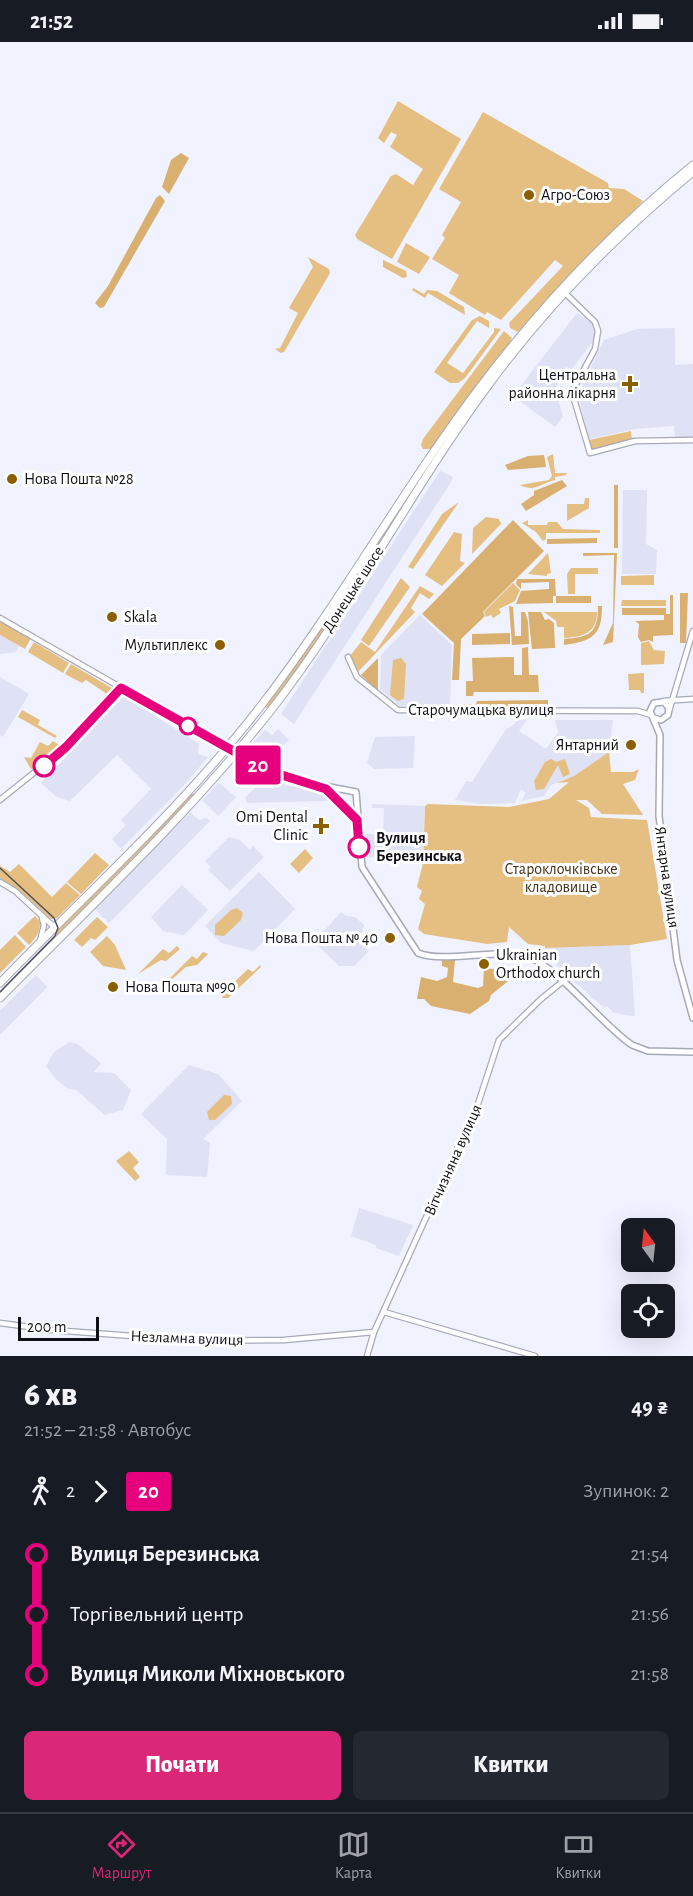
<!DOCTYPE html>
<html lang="uk">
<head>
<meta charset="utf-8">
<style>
	body { margin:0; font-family:"Alegreya Sans",sans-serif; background:#242831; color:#f1f3f6; height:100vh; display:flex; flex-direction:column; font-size:22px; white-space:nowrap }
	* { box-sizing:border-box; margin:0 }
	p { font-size:20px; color:#9ea1a6 }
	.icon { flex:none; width:33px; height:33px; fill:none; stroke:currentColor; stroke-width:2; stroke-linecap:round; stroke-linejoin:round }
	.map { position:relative; height:1314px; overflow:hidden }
	.sheet { display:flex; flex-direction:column; background:#171b24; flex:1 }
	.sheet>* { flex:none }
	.badge { padding:0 12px; border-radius:4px; font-size:21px; line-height:39px }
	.needle { width:39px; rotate:345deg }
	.buttons { position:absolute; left:621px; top:1176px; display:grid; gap:12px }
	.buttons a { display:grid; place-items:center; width:54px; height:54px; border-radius:9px; background:#171b24; box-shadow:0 6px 24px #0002; font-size:30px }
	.scale { position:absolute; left:18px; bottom:15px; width:81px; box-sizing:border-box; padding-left:6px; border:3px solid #0f1015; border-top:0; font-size:16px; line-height:21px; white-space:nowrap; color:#0f1015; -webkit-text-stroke:4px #fff; paint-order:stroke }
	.map>.badge { position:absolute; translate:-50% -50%; box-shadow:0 0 0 3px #fff }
	.legs { display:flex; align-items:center; gap:9px; height:66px; padding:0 24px; font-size:20px }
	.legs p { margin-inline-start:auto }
	.summary { display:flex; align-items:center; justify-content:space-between; height:102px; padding:0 24px }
	h1 { font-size:33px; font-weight:800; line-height:45px }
	.action { display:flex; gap:12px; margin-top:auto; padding:12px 24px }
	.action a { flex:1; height:69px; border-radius:9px; background:#db2777; color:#fff; font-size:24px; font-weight:800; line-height:69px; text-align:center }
	.action a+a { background:#242831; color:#f1f3f6 }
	ul { padding:0 24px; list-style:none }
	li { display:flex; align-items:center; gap:21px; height:60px; font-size:22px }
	li i { display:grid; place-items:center; width:9px; height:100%; margin:0 8px; background:currentColor }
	li i::after { content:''; width:15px; height:15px; margin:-8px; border:4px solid; border-radius:50%; background:#171b24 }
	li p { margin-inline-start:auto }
	li:first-child i { background:linear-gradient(#0000 50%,currentColor 0) }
	li:last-child i { background:linear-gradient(currentColor 50%,#0000 0) }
	.status { display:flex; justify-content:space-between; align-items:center; height:42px; padding:0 30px; background:#171b24; direction:ltr }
	.status svg { height:16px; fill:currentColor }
	.menu { display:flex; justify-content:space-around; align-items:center; height:84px; border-top:2px solid #363941; background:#171b24; font-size:16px; color:#9ea1a6 }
	.menu a { display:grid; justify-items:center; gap:3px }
	.menu .current { color:#db2777 }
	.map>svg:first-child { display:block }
	.built { fill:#dfe1f4 }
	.green { fill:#e5be81 }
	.forest { fill:#d9b070 }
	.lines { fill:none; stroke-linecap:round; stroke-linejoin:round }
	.tertiary-casing { stroke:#a7a9b8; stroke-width:7 }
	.secondary-casing { stroke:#a7a9b8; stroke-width:8 }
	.trunk-casing { stroke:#a7a9b8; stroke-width:9 }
	.tertiary { stroke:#fff; stroke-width:4.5 }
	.secondary { stroke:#fff; stroke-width:5 }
	.trunk { stroke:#fff; stroke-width:7 }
	.tram { stroke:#4f5058; stroke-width:1.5 }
	.line-1-casing { stroke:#fff; stroke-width:14 }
	.line-1 { stroke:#e6007e; stroke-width:9 }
	.poi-dot { fill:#8a5f00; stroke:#fff; stroke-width:2 }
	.stop-1-dot { fill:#fff; stroke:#e6007e; stroke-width:3 }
	.labels { text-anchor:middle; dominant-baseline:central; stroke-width:6; stroke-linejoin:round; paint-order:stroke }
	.poi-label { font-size:16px; fill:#0f1015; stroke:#fff; text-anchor:start }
	.street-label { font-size:16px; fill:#0f1015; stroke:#fff }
	.stop-label { font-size:16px; font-weight:bold; fill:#0f1015; stroke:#fff; text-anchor:start }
	.park-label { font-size:16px; fill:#423115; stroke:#fff }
</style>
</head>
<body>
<div class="status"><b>21:52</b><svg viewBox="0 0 49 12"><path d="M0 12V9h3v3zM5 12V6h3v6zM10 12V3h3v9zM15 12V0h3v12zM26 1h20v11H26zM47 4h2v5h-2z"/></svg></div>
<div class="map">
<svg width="693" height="1314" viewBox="0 0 693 1314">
	<rect width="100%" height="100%" fill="#f0f2ff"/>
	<g class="built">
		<polygon points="577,271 594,283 594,298 571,328 566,324 561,331 563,333 555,347 563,375 555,385 513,354"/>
		<polygon points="675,286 675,323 693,322 693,395 675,395 674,384 635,387 589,397 577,349 581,346 604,298 637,287"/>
		<polygon points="440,429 453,435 451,440 294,682 281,672"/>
		<polygon points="623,448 647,448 646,502 657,508 656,532 622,532"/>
		<polygon points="420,573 452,603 450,665 400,664 380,647 381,613"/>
		<polygon points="0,593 19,604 16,610 0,612"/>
		<polygon points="0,635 29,652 3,695 0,693"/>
		<polygon points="124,654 199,702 198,712 208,715 185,742 121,807 112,797 126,783 121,778 151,747 117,713 70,759 57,755 41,741"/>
		<polygon points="515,678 527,678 519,689 546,707 558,690 555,678 613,678 609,710 574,734 551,743 544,754 521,759 526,751 521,747 515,761 480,762 455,758 466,739 472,740 506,687 515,682"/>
		<polygon points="278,687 289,698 265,721 246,708 265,688 272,693"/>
		<polygon points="415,694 413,726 374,727 367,721 375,695"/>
		<polygon points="240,716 257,729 258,734 251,740 232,726"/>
		<polygon points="271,735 289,744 325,750 329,759 247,761 245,756 264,737"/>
		<polygon points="219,741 236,755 218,774 202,758"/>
		<polygon points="372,762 425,764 422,817 364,815 364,792 383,792 384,766 372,766"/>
		<polygon points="190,770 199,778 206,776 210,779 109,881 94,866"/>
		<polygon points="229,795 240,798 250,808 253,804 264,815 230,849 208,828 211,825 205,819"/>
		<polygon points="259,830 295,867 254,909 221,901 205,884"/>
		<polygon points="182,843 208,868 184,893 163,889 151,875"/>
		<polygon points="341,870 346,874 355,875 364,883 360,900 369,909 354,924 339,924 314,900"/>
		<polygon points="630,903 635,974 632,974 614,971 607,964 604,966 556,923 559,918 541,909 545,906"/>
		<polygon points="36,933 47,945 0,993 0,969"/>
		<polygon points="70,1000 77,1002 101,1021 94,1030 114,1031 131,1048 123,1068 105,1073 76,1048 69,1047 57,1038 46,1024 54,1010"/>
		<polygon points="189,1023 218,1032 242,1059 203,1097 210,1101 207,1135 166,1133 167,1097 141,1072"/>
		<polygon points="359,1166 413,1183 399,1214 376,1206 376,1203 351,1194"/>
	</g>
	<g class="green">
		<polygon points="398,59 461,97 392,217 357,197 355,193 391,134 396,132 413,143 423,127 390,105 397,93 391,90 384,101 378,96"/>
		<polygon points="483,70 608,141 609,146 624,147 643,159 518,290 510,286 509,281 563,224 555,218 501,278 487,270 485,273 449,251 459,233 432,217 445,196 442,193 461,160 439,147"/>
		<polygon points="406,201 430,215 419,232 397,220"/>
		<polygon points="308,215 329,227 330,231 284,310 281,311 275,307 280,306 298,271 289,266 313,225"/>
		<polygon points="383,218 406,229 407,235 403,236 383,225"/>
		<polygon points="413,246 424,252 427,248 437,249 464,265 465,273 428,251 425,256 412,248"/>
		<polygon points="480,274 489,279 489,286 477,279 447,321 463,331 494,290 494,286 501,287 465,336 458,341 450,341 434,330 472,278"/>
		<polygon points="504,289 512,296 508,304 432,407 423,407 421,403 423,397"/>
		<polygon points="631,389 632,398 591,409 589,398"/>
		<path d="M 553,412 L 555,431 L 567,431 L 566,433 L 555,435 L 555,438 C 541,441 535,451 520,443 L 549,438 L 552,434 L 547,415 Z"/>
		<polygon points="434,415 315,603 271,664 266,666 264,663"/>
		<polygon points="585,456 589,456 589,466 567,479 567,462 584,462"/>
		<polygon points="459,460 413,527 408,525 442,472"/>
		<polygon points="486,475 499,477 501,482 472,512 473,486"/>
		<polygon points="528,478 528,483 547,483 548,480 557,480 563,487 600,488 600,491 546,491 546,497 543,499 536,490 522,481"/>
		<polygon points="454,490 462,492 460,519 465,521 442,544 425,533"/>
		<polygon points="548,511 551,531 547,532 547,534 528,532"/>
		<polygon points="571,526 598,526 598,532 575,532 575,552 568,552 567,532"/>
		<polygon points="654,533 654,543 621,543 621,534"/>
		<polygon points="401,536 410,545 369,604 361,598"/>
		<polygon points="513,541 520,548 515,559 499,567 501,571 493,576 491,573 486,575 484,570"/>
		<polygon points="420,544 434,552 429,557 420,551 411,566 415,570 357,631 350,614 361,600 375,610"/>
		<polygon points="622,558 666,558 666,564 621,564"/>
		<path d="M 544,570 L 597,570 C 597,591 583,595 564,596 L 564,585 L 557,585 L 556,579 Z"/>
		<polygon points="0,578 31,596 25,607 0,593"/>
		<polygon points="649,599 654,608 665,609 664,622 641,623 641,601"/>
		<polygon points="34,600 69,621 63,631 28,610"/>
		<polygon points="401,616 406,622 404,657 398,659 390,653 393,618"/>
		<polygon points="71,622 115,648 110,654 86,638 82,641 65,632"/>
		<polygon points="644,631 644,651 641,651 640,648 629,648 628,632"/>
		<polygon points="22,668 40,678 38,683 57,694 55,696 18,675"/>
		<polygon points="53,699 61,704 35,727 31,727 24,715 31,716 40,700 48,704"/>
		<polygon points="609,710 611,730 633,730 639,727 635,738 623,742 643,773 602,772 587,758 576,758 589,766 591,775 647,778 667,897 630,903 545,906 545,904 528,902 509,885 507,900 487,902 424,892 418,887 425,862 419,857 422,849 417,845 423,821 425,764 428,762 509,765 549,757 569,740 557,741 574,734"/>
		<polygon points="551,717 556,720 565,717 570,732 563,735 558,723 544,747 536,748 534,739 545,720"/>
		<polygon points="192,750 194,754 56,895 59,885"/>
		<polygon points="305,807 313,816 299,831 290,822"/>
		<polygon points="95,811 109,823 81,852 67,840"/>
		<polygon points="19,822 52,855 66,841 80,853 57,876 51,877 20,849 0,836 0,824 10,830"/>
		<polygon points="237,866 243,871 241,878 224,894 215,893 215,883 231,868"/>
		<path d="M 35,874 L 40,880 C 40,890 36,896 29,903 L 17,891 Z"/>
		<polygon points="97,875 108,885 95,898 91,896 82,905 74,898"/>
		<polygon points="15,893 26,905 0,931 0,908"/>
		<polygon points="107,894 115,903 126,928 103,924 90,910"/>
		<polygon points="177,904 180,907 166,919 161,918 138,932 163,907 169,911"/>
		<polygon points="203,910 208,912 197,923 186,925 170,939 168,938 192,914 197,917"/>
		<polygon points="260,923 261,925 228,956 222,956 223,951 248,927 253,930"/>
		<polygon points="224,1053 231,1054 232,1062 215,1078 209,1078 207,1070"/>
		<polygon points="129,1109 139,1120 133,1126 140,1135 135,1139 116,1119"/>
	</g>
	<g class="forest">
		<polygon points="181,111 189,116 169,152 162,145 171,118"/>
		<polygon points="160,153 165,159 104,265 100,266 95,261 108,244 156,156"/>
		<polygon points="544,413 546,425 508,428 505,423 528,414"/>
		<polygon points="562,438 567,444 526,469 521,462 534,453 534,449"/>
		<rect x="614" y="443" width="4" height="63"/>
		<polygon points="513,478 544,509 472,581 483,570 485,574 461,597 459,638 452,638 454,601 422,572"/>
		<polygon points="597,496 597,501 547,502 547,497"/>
		<polygon points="583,511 617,511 613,600 603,603 613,581 614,513 583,514"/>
		<polygon points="517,537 555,537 556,554 591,554 591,561 556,561 556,554 553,554 553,561 516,562 521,549 549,547 549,540 521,541 521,547 516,542"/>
		<polygon points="680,551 688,551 686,601 680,601"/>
		<polygon points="670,553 673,553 673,593 653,594 653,600 649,598 641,600 638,595 639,582 635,579 664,578 664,573 622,573 622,566 666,566 666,572 670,572"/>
		<polygon points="509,564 513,565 515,594 521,594 521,570 525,570 528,579 529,602 512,603"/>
		<path d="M 598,564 L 602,564 C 602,594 592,599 564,603 L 564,597 C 589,595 598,592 598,564 Z"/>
		<polygon points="528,570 541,570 545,578 549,577 554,581 555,606 532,607"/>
		<polygon points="510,591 510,602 472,603 472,592"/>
		<polygon points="528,605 529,633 538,633 539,650 474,650 473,654 466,654 466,639 473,639 472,616 514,615 514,633 522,633 522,606"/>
		<polygon points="378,616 378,649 361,633"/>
		<polygon points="548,658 548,667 455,667 455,662 476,662 477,659"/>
		<polygon points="442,918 455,918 453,940 478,946 483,944 484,926 505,928 505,934 512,936 491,953 489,959 470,972 431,964 424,957 417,957 421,935 437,939 447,935 448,926 442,924"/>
	</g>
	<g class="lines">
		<defs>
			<g id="tertiary">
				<polyline points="565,251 595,280 598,289 595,307 574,346 574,357 590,411 635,399 693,398"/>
				<polyline points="0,576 226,706"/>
				<polyline points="348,615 357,635 398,668 638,669 651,673"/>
				<polyline points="663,659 693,657"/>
				<polyline points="669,669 693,589"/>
				<polyline points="0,758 66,705 121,646"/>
				<polyline points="0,840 15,849 52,883 56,883"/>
				<polyline points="40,899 44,883 42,876"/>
				<polyline points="384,1270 535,1314"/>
				<polyline points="0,1281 52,1288 200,1299 284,1298 374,1290"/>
				<polyline points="367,1314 374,1290 459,1103 473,1077 499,998 541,957 562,940"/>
			</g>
			<g id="secondary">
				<polyline points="654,676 661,678 668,673 669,666 664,660 654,661 650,669 660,693 659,774 677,918 693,976"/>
				<path d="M 226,706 L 288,737 L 356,750 L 362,825 L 418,911 C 445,922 499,905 529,915 C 559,926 602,983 632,1003 L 648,1009 L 693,1010"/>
				<polyline points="323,746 337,756 357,779"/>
			</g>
			<g id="trunk">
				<path d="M 0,941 C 87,851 183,765 260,665 C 339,563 402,448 480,345 C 542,263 613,188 693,123"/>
				<path d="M 0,956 C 93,862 190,771 272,667 C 352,564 412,446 490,341 C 548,262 618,192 693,130"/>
			</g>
		</defs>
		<use href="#tertiary" class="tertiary-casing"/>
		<use href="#secondary" class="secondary-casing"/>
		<use href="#trunk" class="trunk-casing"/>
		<use href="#tertiary" class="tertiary"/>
		<use href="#secondary" class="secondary"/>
		<use href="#trunk" class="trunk"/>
		<polyline class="tram" points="0,826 54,876 58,886 55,894 0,950"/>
	</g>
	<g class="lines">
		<defs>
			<polyline id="line-1" points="44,724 66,705 121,646 269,729 326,747 357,778 359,805"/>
		</defs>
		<use href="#line-1" class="line-1-casing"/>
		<use href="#line-1" class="line-1"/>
	</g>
	<g class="poi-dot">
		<circle cx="529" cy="153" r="6"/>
		<path d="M627 333h6v6h6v6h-6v6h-6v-6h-6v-6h6z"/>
		<circle cx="12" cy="437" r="6"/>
		<circle cx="112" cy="575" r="6"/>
		<circle cx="220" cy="603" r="6"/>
		<circle cx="631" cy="703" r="6"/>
		<path d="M318 775h6v6h6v6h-6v6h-6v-6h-6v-6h6z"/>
		<circle cx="390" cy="896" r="6"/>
		<circle cx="484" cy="922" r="6"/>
		<circle cx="113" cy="945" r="6"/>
	</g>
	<g class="stop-1-dot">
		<circle cx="188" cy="684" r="8"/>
		<circle cx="44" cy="724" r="10"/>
		<circle cx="359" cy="805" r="10"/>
	</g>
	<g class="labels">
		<g class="poi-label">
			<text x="541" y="153">Агро-Союз</text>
			<text x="616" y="333" text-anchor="end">Центральна<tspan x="616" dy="18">районна лікарня</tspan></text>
			<text x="24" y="437">Нова Пошта №28</text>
			<text x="124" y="575">Skala</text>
			<text x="208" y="603" text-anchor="end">Мультиплекс</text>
			<text x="619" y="703" text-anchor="end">Янтарний</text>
			<text x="308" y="775" text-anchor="end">Omi Dental<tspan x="308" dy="18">Clinic</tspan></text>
			<text x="378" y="896" text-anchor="end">Нова Пошта № 40</text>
			<text x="496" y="913">Ukrainian<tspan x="496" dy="18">Orthodox church</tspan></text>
			<text x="125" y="945">Нова Пошта №90</text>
		</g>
		<g class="street-label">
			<text transform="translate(353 547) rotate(-57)">Донецьке шосе</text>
			<text x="481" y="668">Старочумацька вулиця</text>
			<text transform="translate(667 835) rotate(82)">Янтарна вулиця</text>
			<text transform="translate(453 1118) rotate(-66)">Вітчизняна вулиця</text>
			<text transform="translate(187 1296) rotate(2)">Незламна вулиця</text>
		</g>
		<g class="stop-label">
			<text x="376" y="796">Вулиця<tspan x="376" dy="18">Березинська</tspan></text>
		</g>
		<g class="park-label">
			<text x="561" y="827">Староклочківське<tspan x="561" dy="18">кладовище</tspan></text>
		</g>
	</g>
</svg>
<div class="buttons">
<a><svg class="needle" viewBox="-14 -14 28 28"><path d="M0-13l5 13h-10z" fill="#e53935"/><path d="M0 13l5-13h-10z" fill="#9ea1a6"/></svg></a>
<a><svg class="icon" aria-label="locate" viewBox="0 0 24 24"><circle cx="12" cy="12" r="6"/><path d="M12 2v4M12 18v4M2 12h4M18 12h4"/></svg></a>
</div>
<div class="scale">200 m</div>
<b class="badge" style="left:258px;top:723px;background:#e6007e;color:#fff">20</b>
</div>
<section class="sheet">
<div class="summary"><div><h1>6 хв</h1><p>21:52 – 21:58 · Автобус</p></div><b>49 ₴</b></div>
<div class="legs"><svg class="icon" aria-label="walk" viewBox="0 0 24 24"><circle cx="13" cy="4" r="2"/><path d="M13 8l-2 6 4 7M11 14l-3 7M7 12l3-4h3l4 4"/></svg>2<svg class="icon" aria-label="forward" viewBox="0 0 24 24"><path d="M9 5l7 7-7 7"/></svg><b class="badge" style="background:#e6007e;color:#fff">20</b><p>Зупинок: 2</p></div>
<ul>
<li><i style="color:#e6007e"></i><b>Вулиця Березинська</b><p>21:54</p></li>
<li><i style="color:#e6007e"></i><span>Торгівельний центр</span><p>21:56</p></li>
<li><i style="color:#e6007e"></i><b>Вулиця Миколи Міхновського</b><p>21:58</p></li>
</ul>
<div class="action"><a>Почати</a><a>Квитки</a></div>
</section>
<nav class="menu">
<a class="current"><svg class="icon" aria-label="directions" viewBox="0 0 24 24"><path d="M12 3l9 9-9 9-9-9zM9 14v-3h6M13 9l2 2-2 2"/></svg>Маршрут</a>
<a><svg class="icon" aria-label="map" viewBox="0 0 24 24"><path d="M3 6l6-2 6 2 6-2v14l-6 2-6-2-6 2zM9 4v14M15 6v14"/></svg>Карта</a>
<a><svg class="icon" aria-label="tickets" viewBox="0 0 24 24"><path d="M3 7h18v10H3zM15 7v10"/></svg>Квитки</a>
</nav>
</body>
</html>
